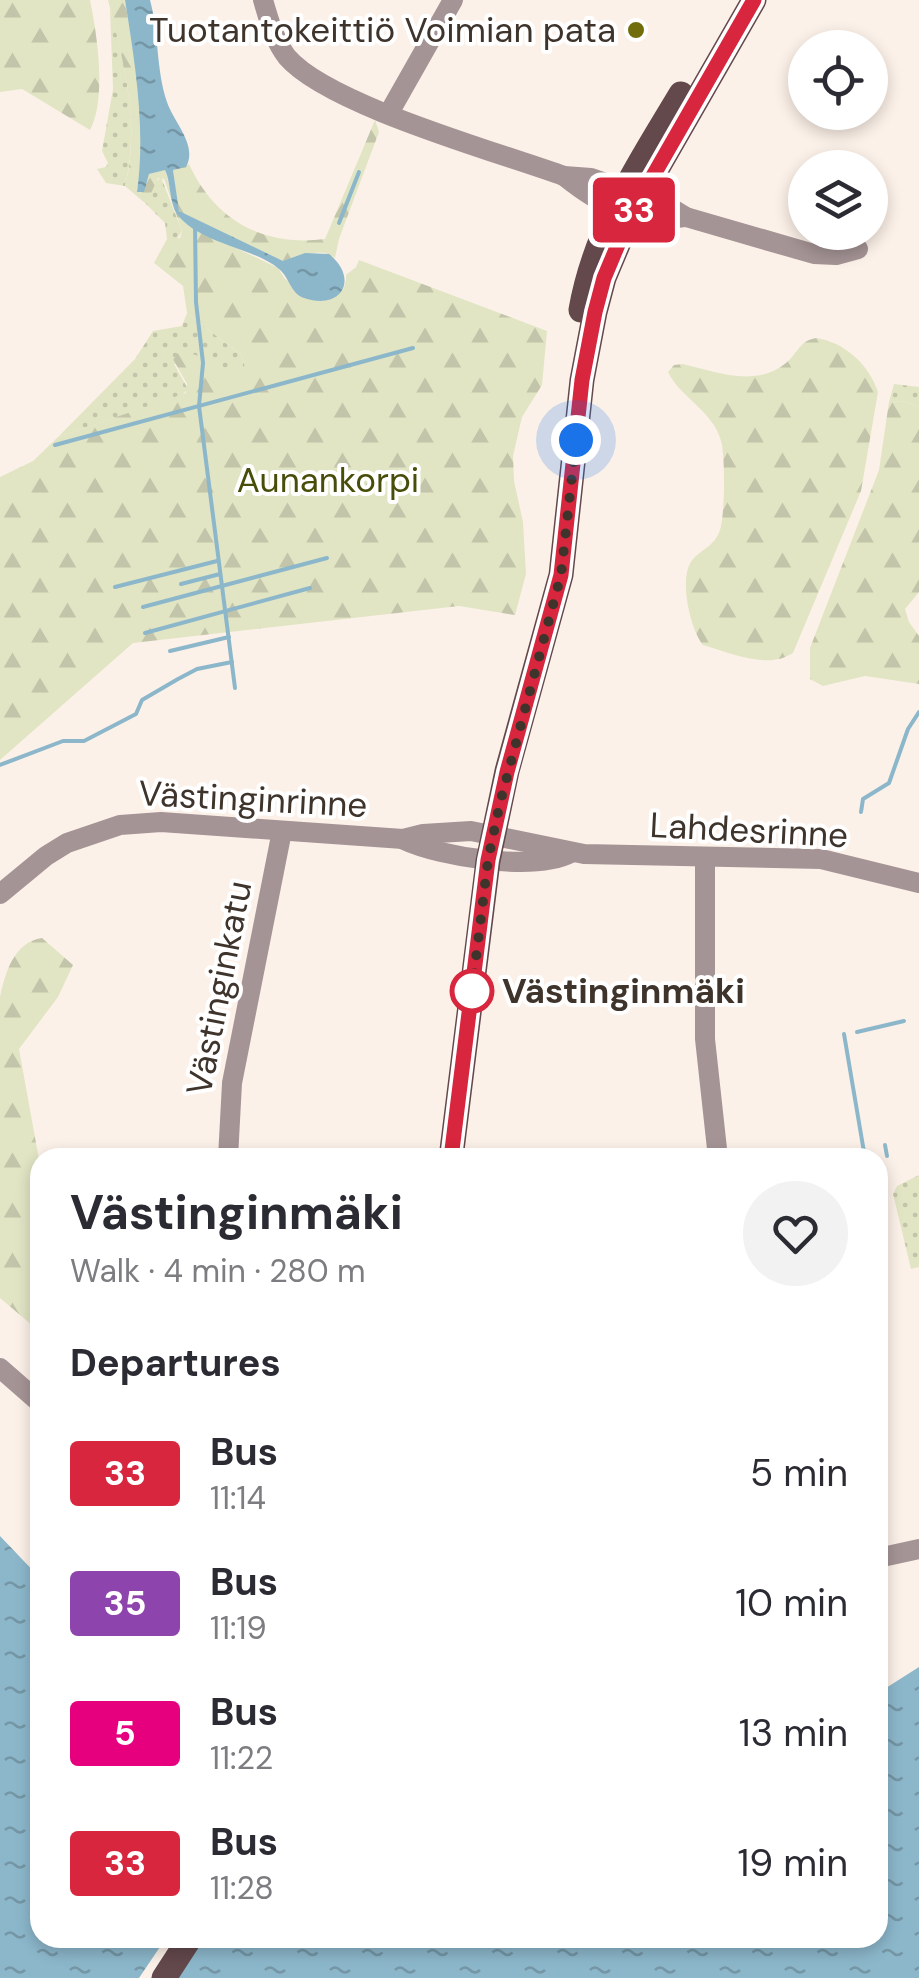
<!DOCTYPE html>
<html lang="en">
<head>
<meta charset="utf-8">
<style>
	body { margin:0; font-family:"DM Sans",sans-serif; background:#f2f2f3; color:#2b2b33; height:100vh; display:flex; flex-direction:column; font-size:38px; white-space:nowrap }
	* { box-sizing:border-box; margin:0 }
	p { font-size:32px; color:#7c7c81 }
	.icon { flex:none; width:55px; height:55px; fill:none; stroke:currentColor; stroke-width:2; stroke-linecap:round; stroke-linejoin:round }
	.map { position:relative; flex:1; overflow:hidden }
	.details { position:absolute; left:30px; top:1148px; width:858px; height:800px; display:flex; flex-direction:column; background:#fff; border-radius:30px; box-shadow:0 5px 15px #0003 }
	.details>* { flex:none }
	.badge { padding:0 20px; border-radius:8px; font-size:35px; line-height:65px }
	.fabs { position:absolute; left:788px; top:30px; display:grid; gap:20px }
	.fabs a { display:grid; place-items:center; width:100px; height:100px; border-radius:50%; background:#fff; box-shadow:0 5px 15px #0003; font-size:50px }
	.you { position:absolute; width:50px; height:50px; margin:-25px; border:8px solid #fff; border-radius:50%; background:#1a73e8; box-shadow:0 0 0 15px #1a73e833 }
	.map>.badge { position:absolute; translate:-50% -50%; box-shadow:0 0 0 5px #fff }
	h2 { padding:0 40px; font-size:38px; line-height:90px }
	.round { display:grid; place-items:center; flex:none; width:105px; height:105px; border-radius:52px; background:#f2f2f3 }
	.overview { display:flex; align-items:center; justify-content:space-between; height:170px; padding:0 40px }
	h1 { font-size:48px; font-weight:700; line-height:75px }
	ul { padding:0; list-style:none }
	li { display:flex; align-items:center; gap:30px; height:130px; padding:0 40px }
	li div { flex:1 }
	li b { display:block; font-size:38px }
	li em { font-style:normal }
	li .badge { min-width:110px; font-weight:700; text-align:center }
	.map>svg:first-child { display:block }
	.grass { fill:url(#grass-dots) }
	.forest { fill:url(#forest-firs) }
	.water { fill:url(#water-ripples) }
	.pier { fill:#fcf1e8 }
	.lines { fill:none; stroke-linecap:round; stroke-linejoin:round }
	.stream { stroke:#8cb7cb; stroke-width:4 }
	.minor { stroke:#a59496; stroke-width:20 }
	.major { stroke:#63484c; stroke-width:25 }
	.line-casing { stroke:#fff; stroke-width:22 }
	.line { stroke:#d7263d; stroke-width:15 }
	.walk { stroke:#3e342b; stroke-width:10; stroke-dasharray:0 18 }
	.poi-dot { fill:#726d0b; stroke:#fff; stroke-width:4 }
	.stop-dot { fill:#fff; stroke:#d7263d; stroke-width:5 }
	.labels { text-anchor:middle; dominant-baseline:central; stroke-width:8; stroke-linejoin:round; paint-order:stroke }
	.poi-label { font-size:35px; fill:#3e342b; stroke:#fff; text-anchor:end }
	.park-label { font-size:35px; fill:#484d09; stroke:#fff }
	.street-label { font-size:35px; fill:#3e342b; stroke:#fff }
	.stop-label { font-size:35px; font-weight:bold; fill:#3e342b; stroke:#fff; text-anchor:start }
</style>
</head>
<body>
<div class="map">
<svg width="919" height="1978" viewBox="0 0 919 1978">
	<defs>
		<pattern id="grass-dots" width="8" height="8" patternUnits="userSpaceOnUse" patternTransform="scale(2.5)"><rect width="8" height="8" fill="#e1e5c4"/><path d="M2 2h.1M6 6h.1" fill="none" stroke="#c2c5a9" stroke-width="1.8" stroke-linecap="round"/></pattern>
		<pattern id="forest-firs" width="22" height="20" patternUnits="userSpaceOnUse" patternTransform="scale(2.5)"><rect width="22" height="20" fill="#e1e5c4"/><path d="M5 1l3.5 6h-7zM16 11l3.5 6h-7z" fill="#c2c5a9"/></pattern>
		<pattern id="water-ripples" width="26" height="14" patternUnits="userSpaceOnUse" patternTransform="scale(2.5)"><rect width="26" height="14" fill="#8cb7cb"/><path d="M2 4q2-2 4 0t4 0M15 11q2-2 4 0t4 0" fill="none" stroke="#7496a5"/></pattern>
	</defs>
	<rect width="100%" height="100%" fill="#fcf1e8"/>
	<g class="grass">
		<path d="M 110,8 C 125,64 140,128 125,186 L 106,183 L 97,169 L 106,167 L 108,163 L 102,151 L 113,89 Z"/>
		<polygon points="161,177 182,231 177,239 167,239 165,223 146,204 154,183"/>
		<polygon points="187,313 241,355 245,366 230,376 174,364 188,389 182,395 58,437 135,359 153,331 182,326"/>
		<polygon points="894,384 919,387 919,407 902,401 889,402"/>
		<polygon points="919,1175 919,1267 911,1269 893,1194 897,1186"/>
	</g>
	<g class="forest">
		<path d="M 0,0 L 90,0 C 97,34 107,99 90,130 L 22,89 L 0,92 Z"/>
		<path d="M 108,0 L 125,0 C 133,51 152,141 137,189 L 141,193 L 149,174 L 165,169 L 175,209 L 192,227 L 278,268 L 285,279 L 328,300 C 340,296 347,287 346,275 L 356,267 L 359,260 L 547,331 L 542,385 L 522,417 L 513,456 L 514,481 L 523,522 L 526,574 L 515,615 L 459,606 L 133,643 L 0,760 L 0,477 L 33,461 L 58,437 L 186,393 L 187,384 L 173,359 L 181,350 L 204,358 L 229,376 L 245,366 L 241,355 L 187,313 L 183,286 L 154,263 L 167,239 L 180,238 L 182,231 L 164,179 L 158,178 L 146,204 L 125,186 C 141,125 123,59 108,0 Z"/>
		<path d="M 375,120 L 379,132 L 339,239 L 335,258 C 317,244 302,261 283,261 L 182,214 L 178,209 L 173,170 L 189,164 C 215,221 264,247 325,239 Z"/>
		<path d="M 816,338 C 845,342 869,365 878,392 L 861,491 L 793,653 C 767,670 731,653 703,645 C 690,629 677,574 694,558 C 704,548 715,545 720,530 C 725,513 725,464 722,445 C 716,412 681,399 668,372 L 674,365 L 683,364 C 717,372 756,388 786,363 C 798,353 799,341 816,338 Z"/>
		<polygon points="902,401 919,407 919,592 905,609 909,622 919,636 919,684 865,676 823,686 810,679 810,648 879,470 889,402"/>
		<path d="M 42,938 L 73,965 L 58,997 L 19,1049 L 40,1165 L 40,1332 L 0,1298 L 0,997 C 5,973 14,942 42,938 Z"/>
	</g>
	<g class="water">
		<path d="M 125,0 L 150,0 C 159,33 156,70 167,102 C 174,123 198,145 186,167 L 173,170 L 179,211 L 283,261 L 305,253 L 329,254 C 360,279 341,311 304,298 C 290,293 290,278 279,269 C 253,247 199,244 177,214 C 169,202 171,182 165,170 L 149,174 L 144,192 L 137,192 C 146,129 135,63 125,0 Z"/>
		<polygon points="0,1536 40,1578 40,1938 654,1938 676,1945 688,1938 878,1938 878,1693 919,1667 919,1978 0,1978"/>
	</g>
	<polygon class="pier" points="166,1938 200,1938 173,1978 139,1978"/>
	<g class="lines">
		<g class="stream">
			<polyline points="339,223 359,172"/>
			<polyline points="195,226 196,302 203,363 199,406 235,688"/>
			<polyline points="55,445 413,348"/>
			<polyline points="181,584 220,574"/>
			<polyline points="115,587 217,561"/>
			<polyline points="143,607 327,558"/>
			<polyline points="145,633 310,588"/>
			<polyline points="170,651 229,637"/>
			<polyline points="0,765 63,741 84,741 136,714 142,700 178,679 197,669 232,662"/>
			<polyline points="861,812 863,799 889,783 908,729 919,712"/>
			<polyline points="857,1032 904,1021"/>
			<polyline points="844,1034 865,1158"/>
			<polyline points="885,1145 887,1156"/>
			<polyline points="878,1217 880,1234"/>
		</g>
		<g class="minor">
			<path d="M 263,0 C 269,20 274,40 287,57 C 328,105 498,152 564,176 L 591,178 L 663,203 L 686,217 L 814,254 L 836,255 L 858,249"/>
			<polyline points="389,113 453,0"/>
			<path d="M 564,176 C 601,206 638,225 686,217"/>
			<path d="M 404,840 C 440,857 535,872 571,853"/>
			<polyline points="705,858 705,1039 718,1158"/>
			<polyline points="0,894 46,856 67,843 120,825 161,822 403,839 423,834 471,831 584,854 821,859 919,883"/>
			<polyline points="228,1158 232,1083 282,831"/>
			<polyline points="0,1368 40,1403"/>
			<polyline points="878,1558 919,1549"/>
		</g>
		<g class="major">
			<path d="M 581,310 C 595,229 639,164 681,94"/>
			<polyline points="451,1158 488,861 507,771 561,575 582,380 595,312 604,278 630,216 754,0"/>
			<polyline points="164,1978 190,1938"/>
		</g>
	</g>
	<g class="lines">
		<defs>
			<polyline id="line" points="451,1158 488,860 507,772 561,575 582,380 595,312 604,278 630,216 754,0"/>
		</defs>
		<use href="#line" class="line-casing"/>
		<use href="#line" class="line"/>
		<polyline class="walk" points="472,991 488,860 500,803 561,575 576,440"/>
	</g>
	<circle class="poi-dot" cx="636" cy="30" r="10"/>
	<circle class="stop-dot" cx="472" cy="991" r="20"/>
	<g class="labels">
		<g class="poi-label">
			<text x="616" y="30">Tuotantokeittiö Voimian pata</text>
		</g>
		<g class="park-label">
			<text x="328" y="480">Aunankorpi</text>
		</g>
		<g class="street-label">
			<text transform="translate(253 799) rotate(3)">Västinginrinne</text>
			<text transform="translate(749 830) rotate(3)">Lahdesrinne</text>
			<text transform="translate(219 988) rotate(-79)">Västinginkatu</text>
		</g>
		<g class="stop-label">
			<text x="502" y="991">Västinginmäki</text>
		</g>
	</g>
</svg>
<div class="fabs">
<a><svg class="icon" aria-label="locate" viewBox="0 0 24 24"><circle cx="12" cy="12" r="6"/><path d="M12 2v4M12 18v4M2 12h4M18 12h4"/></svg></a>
<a><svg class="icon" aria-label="layers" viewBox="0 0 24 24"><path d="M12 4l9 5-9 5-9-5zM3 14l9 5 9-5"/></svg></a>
</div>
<div class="you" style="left:576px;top:440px"></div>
<b class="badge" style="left:634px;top:210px;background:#d7263d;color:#fff">33</b>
<section class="details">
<div class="overview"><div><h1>Västinginmäki</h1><p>Walk · 4 min · 280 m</p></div><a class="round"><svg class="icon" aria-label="heart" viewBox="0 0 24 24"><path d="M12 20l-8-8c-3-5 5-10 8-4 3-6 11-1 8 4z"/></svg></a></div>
<h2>Departures</h2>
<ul>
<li><span class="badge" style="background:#d7263d;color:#fff">33</span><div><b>Bus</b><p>11:14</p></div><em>5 min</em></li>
<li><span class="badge" style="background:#8e44ad;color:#fff">35</span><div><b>Bus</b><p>11:19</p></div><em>10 min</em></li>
<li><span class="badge" style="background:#e6007e;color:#fff">5</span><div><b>Bus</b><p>11:22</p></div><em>13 min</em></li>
<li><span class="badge" style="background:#d7263d;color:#fff">33</span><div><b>Bus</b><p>11:28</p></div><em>19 min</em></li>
</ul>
</section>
</div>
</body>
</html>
